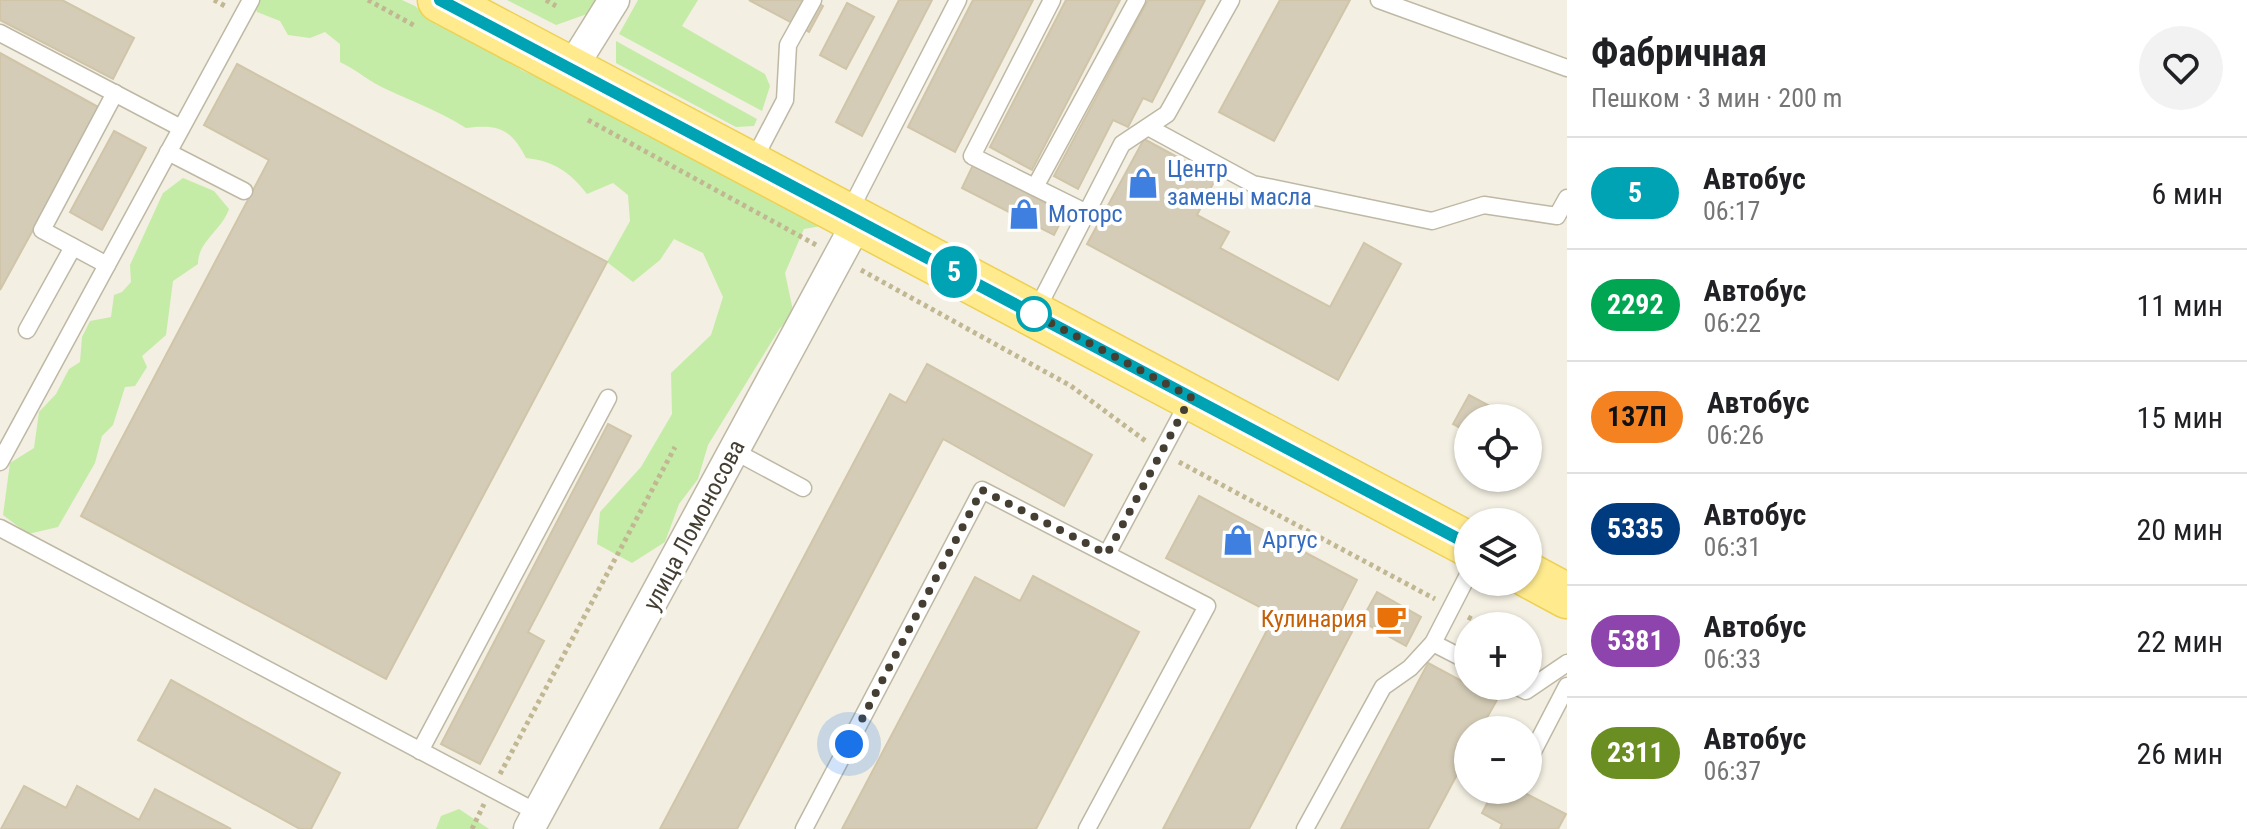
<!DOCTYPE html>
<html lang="ru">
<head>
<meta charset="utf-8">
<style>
	body { margin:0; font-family:"Roboto Condensed",sans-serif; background:#f2f2f2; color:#202124; height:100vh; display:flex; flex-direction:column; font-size:30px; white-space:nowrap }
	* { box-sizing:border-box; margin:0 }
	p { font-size:26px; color:#757577 }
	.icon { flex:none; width:44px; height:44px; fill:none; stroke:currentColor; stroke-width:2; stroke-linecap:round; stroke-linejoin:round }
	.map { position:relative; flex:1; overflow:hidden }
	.sheet { display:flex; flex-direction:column; background:#fff; width:680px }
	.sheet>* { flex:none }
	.badge { padding:0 16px; border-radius:26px; font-size:28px; line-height:52px }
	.tools { position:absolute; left:1454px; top:404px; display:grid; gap:16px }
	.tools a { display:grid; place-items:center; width:88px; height:88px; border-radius:50%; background:#fff; box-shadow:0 2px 6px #0004; font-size:40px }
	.you { position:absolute; width:40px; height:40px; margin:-20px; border:6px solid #fff; border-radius:50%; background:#1a73e8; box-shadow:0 0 0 12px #1a73e833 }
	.map>.badge { position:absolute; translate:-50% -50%; box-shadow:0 0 0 4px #fff }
	.round { display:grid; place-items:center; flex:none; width:84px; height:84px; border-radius:42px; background:#f2f2f2 }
	.summary { display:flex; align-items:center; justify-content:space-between; height:136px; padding:0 24px }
	h1 { font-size:38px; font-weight:700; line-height:60px }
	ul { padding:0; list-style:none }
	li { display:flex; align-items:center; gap:24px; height:112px; padding:0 24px; border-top:2px solid #e0e0e0 }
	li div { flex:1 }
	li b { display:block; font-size:30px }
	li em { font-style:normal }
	li .badge { min-width:88px; font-weight:700; text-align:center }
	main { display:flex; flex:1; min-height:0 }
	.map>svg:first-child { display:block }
	.green { fill:#c4eca6 }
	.building { fill:#d4ccb6; stroke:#d1c5a9; stroke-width:2 }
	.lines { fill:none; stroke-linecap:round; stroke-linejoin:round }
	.service-casing { stroke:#beb8a4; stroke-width:19 }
	.minor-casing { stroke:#beb8a4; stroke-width:33 }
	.primary-casing { stroke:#eed154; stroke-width:47 }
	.path { stroke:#c2b793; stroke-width:5; stroke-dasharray:4 4; stroke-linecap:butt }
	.service { stroke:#fff; stroke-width:16 }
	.minor { stroke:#fff; stroke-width:30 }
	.primary { stroke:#ffeb8e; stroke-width:44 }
	.line-casing { stroke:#fff; stroke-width:18 }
	.line { stroke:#00a3b4; stroke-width:12 }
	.walk { stroke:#443f32; stroke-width:8; stroke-dasharray:0 14.4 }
	.stop-dot { fill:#fff; stroke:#00a3b4; stroke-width:4 }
	.labels { text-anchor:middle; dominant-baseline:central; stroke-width:8; stroke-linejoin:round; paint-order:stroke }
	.shop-label { font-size:24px; fill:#366cbe; stroke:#fff; text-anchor:start }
	.street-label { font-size:24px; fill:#443f32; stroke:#fff }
	.food-label { font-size:24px; fill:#c56008; stroke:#fff; text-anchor:end }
</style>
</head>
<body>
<main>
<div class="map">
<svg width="1567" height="829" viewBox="0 0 1567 829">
	<rect width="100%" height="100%" fill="#f3efe2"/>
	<g class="green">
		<path d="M 252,0 L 402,0 L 415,6 L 437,25 L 501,52 L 521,70 L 620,113 L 627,124 L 647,136 L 718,169 L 774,203 L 789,203 L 827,225 L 804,229 L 785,273 L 794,315 L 780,328 L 708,445 L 698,479 L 679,504 L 665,542 L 632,563 L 597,544 L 600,512 L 641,467 L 672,414 L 671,373 L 711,335 L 723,297 L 703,253 L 674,239 L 660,260 L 633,282 L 607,262 L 630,221 L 628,195 L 613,183 L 587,194 C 570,172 554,161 526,158 C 511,129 499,124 466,128 C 439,111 416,103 388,90 C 371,83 357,70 340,62 L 340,44 L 325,32 L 310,38 L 288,35 L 280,21 L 257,12 Z"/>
		<polygon points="507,0 598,0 590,13 556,25"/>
		<polygon points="638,0 698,0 682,26 765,74 770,86 762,111 619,34"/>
		<polygon points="616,41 757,119 754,126 736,127 616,63"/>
		<path d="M 183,178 L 214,191 L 229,209 C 222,230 198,241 198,264 L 173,281 L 166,335 L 142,356 L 147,367 L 135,386 L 125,387 L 113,425 L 102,436 L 95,463 L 58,527 L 28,534 L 3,515 L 10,463 L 34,448 L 39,412 L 56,394 L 69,369 L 80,362 L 82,337 L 90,321 L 111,317 L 114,295 L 122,292 L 131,282 L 130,265 L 163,193 Z"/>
		<polygon points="459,809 489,829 436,829 441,816"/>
	</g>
	<g class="building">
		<polygon points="0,0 62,0 134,38 113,79 0,20"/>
		<polygon points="749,0 813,0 823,6 809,32"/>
		<polygon points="899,0 932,0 862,136 836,122"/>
		<polygon points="973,0 1033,0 955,152 908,127"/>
		<polygon points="1066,0 1120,0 1032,170 990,147"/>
		<polygon points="1148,0 1205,0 1152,102 1143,98 1128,127 1113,120 1078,189 1054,176"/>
		<polygon points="1280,0 1350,0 1274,141 1219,112"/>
		<polygon points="847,3 874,17 846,69 820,55"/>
		<polygon points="0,53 100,108 0,290"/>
		<polygon points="237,64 607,262 386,679 81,516 269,160 204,125"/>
		<polygon points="114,131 146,148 102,230 70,212"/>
		<polygon points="1144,139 1216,178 1197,215 1229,232 1220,248 1330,307 1364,243 1401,264 1338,380 1087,244"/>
		<polygon points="973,165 1065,213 1054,235 962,188"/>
		<polygon points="927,364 1092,455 1064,506 943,439 737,829 660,829 890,394 906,403"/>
		<polygon points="1469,395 1512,418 1468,418 1468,432 1453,424"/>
		<polygon points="608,424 631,436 528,632 544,641 480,764 441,744"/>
		<polygon points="1199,496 1357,580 1335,623 1352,632 1249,829 1163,829 1275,615 1166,558"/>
		<polygon points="1033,576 1139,632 1036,829 842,829 975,577 1020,601"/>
		<polygon points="1377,592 1421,617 1406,646 1361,621"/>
		<polygon points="1428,663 1497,700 1480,730 1468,730 1468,754 1428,829 1341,829"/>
		<polygon points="171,680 340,773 311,829 300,829 138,740"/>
		<polygon points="24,786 66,808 77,786 139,820 155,789 231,829 1,829"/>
		<polygon points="1494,790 1519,790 1566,814 1558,829 1500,829 1502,824 1482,813"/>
	</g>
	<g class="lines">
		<defs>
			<g id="service">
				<polyline points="1052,0 972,156 1087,213"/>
				<polyline points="1379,0 1567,68"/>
				<polyline points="0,33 181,128"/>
				<polyline points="1148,127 1253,184 1432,221 1484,205 1557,216 1567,198"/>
				<polyline points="168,152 244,191"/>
				<polyline points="752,163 785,100 788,45 813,0"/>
				<polyline points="1035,187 1137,0"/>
				<polyline points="848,214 958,0"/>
				<polyline points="107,265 42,230 115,93"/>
				<polyline points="1035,313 1122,144 1167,114 1231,0"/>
				<polyline points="27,330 73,247"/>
				<polyline points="734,451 803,488"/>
				<polyline points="0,462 251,0"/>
				<polyline points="0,528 538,813"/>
				<polyline points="1107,554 1191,397"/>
				<polyline points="1433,643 1468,661"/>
				<polyline points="1516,686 1526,691 1567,663"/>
				<polyline points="420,751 608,398"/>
				<polyline points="1528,761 1567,686"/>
				<polyline points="804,829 982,490 1207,606 1087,829"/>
				<polyline points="1305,829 1383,687 1410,668 1433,643 1468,575"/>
			</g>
			<g id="minor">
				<polyline points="571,69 614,0"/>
				<polyline points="529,829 858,221"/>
			</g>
			<g id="primary">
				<polyline points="440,0 1468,544"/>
				<polyline points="1528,575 1567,596"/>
			</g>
		</defs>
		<use href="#service" class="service-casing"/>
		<use href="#minor" class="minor-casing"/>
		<use href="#primary" class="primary-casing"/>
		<g class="path">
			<polyline points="214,0 227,7"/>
			<polyline points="368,0 417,27"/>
			<polyline points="546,0 556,6"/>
			<polyline points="588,120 818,246"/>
			<polyline points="861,270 1071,386 1147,442"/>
			<polyline points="1179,462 1435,599"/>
			<polyline points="1468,617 1485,626"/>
			<polyline points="1528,649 1541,656"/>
			<polyline points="500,774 675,447"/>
			<polyline points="472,829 484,804"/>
		</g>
		<use href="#service" class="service"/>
		<use href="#minor" class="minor"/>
		<use href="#primary" class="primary"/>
	</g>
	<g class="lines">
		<defs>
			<polyline id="line" points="440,0 1468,544"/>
		</defs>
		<use href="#line" class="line-casing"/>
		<use href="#line" class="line"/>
		<polyline class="walk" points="849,744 982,490 1107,554 1191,397 1034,314"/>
	</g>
	<defs>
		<symbol id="shop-bare" viewBox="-9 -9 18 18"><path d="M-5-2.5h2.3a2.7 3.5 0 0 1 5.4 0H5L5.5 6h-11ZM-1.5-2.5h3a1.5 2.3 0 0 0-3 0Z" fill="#3f7fe0" stroke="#fff" stroke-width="2.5" paint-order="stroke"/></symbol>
		<symbol id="cafe-bare" viewBox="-9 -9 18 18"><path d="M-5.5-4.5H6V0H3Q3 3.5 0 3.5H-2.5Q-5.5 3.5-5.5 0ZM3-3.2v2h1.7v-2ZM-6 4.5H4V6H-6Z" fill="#e8710a" stroke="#fff" stroke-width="2.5" paint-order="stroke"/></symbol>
	</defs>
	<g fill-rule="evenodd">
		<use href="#shop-bare" x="1121" y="161" width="44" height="44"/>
		<use href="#shop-bare" x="1002" y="192" width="44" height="44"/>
		<use href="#shop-bare" x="1216" y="518" width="44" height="44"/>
		<use href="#cafe-bare" x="1369" y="597" width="44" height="44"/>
	</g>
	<circle class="stop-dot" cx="1034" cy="314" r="16"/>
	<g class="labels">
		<g class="shop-label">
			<text x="1167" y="169">Центр<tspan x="1167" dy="28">замены масла</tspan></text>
			<text x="1048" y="214">Моторс</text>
			<text x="1262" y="540">Аргус</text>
		</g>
		<g class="street-label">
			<text transform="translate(694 525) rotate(-62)">улица Ломоносова</text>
		</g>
		<g class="food-label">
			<text x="1367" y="619">Кулинария</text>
		</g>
	</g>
</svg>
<div class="tools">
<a><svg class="icon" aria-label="locate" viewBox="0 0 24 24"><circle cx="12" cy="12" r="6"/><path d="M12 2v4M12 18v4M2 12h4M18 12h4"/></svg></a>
<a><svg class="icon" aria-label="layers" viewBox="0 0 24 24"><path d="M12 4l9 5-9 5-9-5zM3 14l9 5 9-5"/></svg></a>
<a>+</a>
<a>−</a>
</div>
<div class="you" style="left:849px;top:744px"></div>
<b class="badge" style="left:954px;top:272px;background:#00a3b4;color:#fff">5</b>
</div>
<section class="sheet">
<div class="summary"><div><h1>Фабричная</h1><p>Пешком · 3 мин · 200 m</p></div><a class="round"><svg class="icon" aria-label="heart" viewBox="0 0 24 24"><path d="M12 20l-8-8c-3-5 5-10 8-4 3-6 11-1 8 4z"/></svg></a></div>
<ul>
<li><span class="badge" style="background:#00a3b4;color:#fff">5</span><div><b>Автобус</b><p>06:17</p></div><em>6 мин</em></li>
<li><span class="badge" style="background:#00a651;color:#fff">2292</span><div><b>Автобус</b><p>06:22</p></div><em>11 мин</em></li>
<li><span class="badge" style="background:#f58220;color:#111">137П</span><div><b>Автобус</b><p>06:26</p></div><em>15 мин</em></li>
<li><span class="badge" style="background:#003b80;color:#fff">5335</span><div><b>Автобус</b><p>06:31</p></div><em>20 мин</em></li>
<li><span class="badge" style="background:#8e44ad;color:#fff">5381</span><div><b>Автобус</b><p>06:33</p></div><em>22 мин</em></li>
<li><span class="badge" style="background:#6b8e23;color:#fff">2311</span><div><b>Автобус</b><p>06:37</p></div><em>26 мин</em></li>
</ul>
</section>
</main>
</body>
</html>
